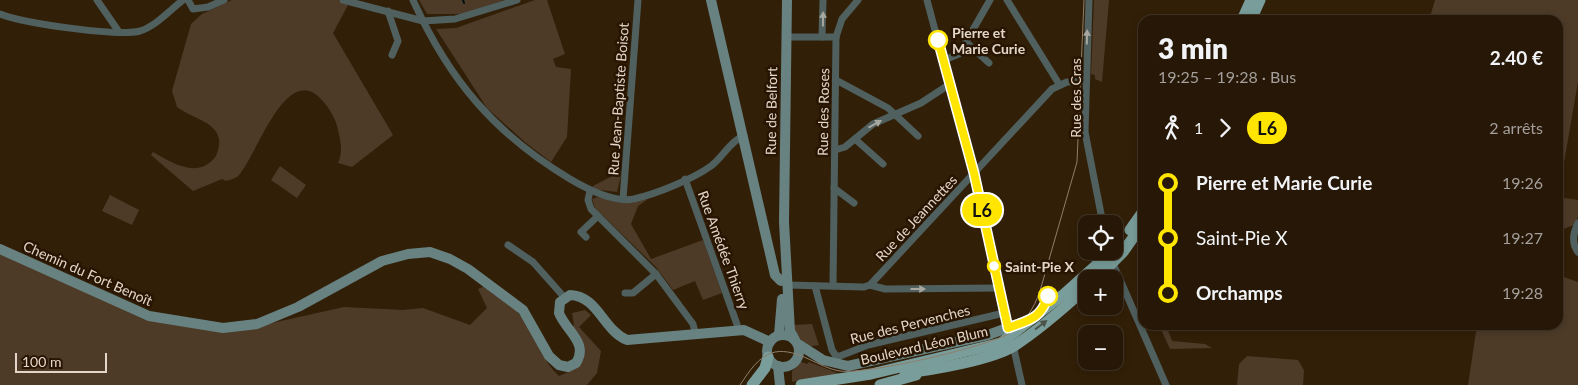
<!DOCTYPE html>
<html lang="fr">
<head>
<meta charset="utf-8">
<style>
	body { margin:0; font-family:Lato,sans-serif; background:#2e2010; color:#f1f3f6; height:100vh; display:flex; flex-direction:column; font-size:19px; white-space:nowrap }
	* { box-sizing:border-box; margin:0 }
	p { font-size:16px; color:#a49f9b }
	.icon { flex:none; width:28px; height:28px; fill:none; stroke:currentColor; stroke-width:2; stroke-linecap:round; stroke-linejoin:round }
	.map { position:relative; flex:1; overflow:hidden }
	.drawer { position:absolute; left:1138px; top:15px; width:425px; height:315px; display:flex; flex-direction:column; background:#261706; border-radius:15px; box-shadow:0 2px 8px #0003,0 0 0 1px #423628 }
	.drawer>* { flex:none }
	.badge { padding:0 10px; border-radius:16px; font-size:18px; line-height:32px }
	.fabs { position:absolute; left:1078px; top:215px; display:grid; gap:10px }
	.fabs a { display:grid; place-items:center; width:45px; height:45px; border-radius:10px; background:#261706; box-shadow:0 2px 8px #0003,0 0 0 1px #423628; font-size:25px }
	.scale { position:absolute; left:15px; bottom:12px; width:92px; box-sizing:border-box; padding-left:5px; border:2px solid #e3d6c9; border-top:0; font-size:14px; line-height:18px; white-space:nowrap; color:#e3d6c9; -webkit-text-stroke:4px #281501; paint-order:stroke }
	.map>.badge { position:absolute; translate:-50% -50%; box-shadow:0 0 0 2px #fff }
	.legs { display:flex; align-items:center; gap:8px; height:55px; padding:0 20px; font-size:16px }
	.legs p { margin-inline-start:auto }
	.summary { display:flex; align-items:center; justify-content:space-between; height:85px; padding:0 20px }
	h1 { font-size:28px; font-weight:800; line-height:38px }
	ul { padding:0 20px; list-style:none }
	li { display:flex; align-items:center; gap:18px; height:55px; font-size:19px }
	li i { display:grid; place-items:center; width:8px; height:100%; margin:0 6px; background:currentColor }
	li i::after { content:''; width:12px; height:12px; margin:-6px; border:4px solid; border-radius:50%; background:#261706 }
	li p { margin-inline-start:auto }
	li:first-child i { background:linear-gradient(#0000 50%,currentColor 0) }
	li:last-child i { background:linear-gradient(currentColor 50%,#0000 0) }
	.map>svg:first-child { display:block }
	.green { fill:#4d3b28 }
	.lines { fill:none; stroke-linecap:round; stroke-linejoin:round }
	.stream { stroke:#001110; stroke-width:2 }
	.street { stroke:#4f605f; stroke-width:7 }
	.secondary { stroke:#678281; stroke-width:10 }
	.primary { stroke:#799d9a; stroke-width:11 }
	.tram { stroke:#8e7e6c; stroke-width:1 }
	.oneway { fill:#a8a79f }
	.oneway2 { fill:#4c5246 }
	.line-1-casing { stroke:#fff; stroke-width:11 }
	.line-1 { stroke:#ffe500; stroke-width:8 }
	.stop-1-dot { fill:#fff; stroke:#ffe500; stroke-width:2.5 }
	.labels { text-anchor:middle; dominant-baseline:central; stroke-width:5; stroke-linejoin:round; paint-order:stroke }
	.stop-label { font-size:14px; font-weight:bold; fill:#e3d6c9; stroke:#281501; text-anchor:start }
	.street-label { font-size:14px; fill:#e3d6c9; stroke:#281501 }
</style>
</head>
<body>
<div class="map">
<svg width="1578" height="385" viewBox="0 0 1578 385">
	<rect width="100%" height="100%" fill="#321f08"/>
	<g class="green">
		<path d="M 232,0 L 338,0 L 348,5 L 333,33 L 393,135 L 352,167 L 338,163 C 343,152 341,142 338,130 C 336,118 328,106 319,97 C 284,64 255,161 237,177 C 234,179 229,180 226,181 L 222,179 L 193,191 L 151,155 L 153,152 C 173,163 198,180 216,156 C 230,123 195,121 177,107 L 172,91 L 191,24 L 202,14 Z"/>
		<polygon points="419,0 504,0 462,14 427,14"/>
		<polygon points="535,0 547,0 565,54 553,59 556,67 571,69 567,137 551,162 526,143 487,108 436,29 456,28"/>
		<polygon points="1094,0 1109,0 1102,82 1095,79 1095,75 1091,74"/>
		<polygon points="1435,0 1578,0 1578,82 1558,197 1578,200 1578,217 1574,225 1558,231 1558,20 1429,20"/>
		<polygon points="280,166 306,185 297,198 271,180"/>
		<polygon points="622,171 617,192 593,189 593,186"/>
		<polygon points="110,195 139,210 132,225 102,211"/>
		<polygon points="597,197 632,203 648,199 638,206 631,224 651,259 703,240 722,293 703,300 695,281 673,290 656,267 595,208 592,199"/>
		<path d="M 0,252 L 123,308 L 250,328 L 344,307 L 403,310 L 423,308 L 470,325 L 487,308 L 478,289 L 485,286 C 499,297 516,307 526,323 C 537,340 543,362 559,376 C 589,364 591,353 572,327 L 574,325 L 572,313 L 585,310 L 591,315 L 579,327 L 601,351 L 597,373 L 587,385 L 0,385 Z"/>
		<polygon points="1558,275 1578,282 1578,385 1468,385 1477,325 1558,325"/>
		<polygon points="812,324 819,345 807,347 796,333 794,325"/>
		<polygon points="1159,325 1166,325 1172,341 1205,344 1212,348 1170,349"/>
		<polygon points="1247,356 1298,360 1304,370 1303,385 1237,385 1239,364"/>
		<polygon points="801,362 807,364 809,362 840,374 792,382 792,371"/>
	</g>
	<g class="lines">
		<polyline class="stream" points="463,0 464,3"/>
		<g class="street">
			<polyline points="97,0 119,32"/>
			<polyline points="188,0 193,9 208,7 224,0"/>
			<polyline points="343,0 423,21 455,19 517,0"/>
			<path d="M 413,0 C 449,80 495,134 570,179 C 587,189 614,203 634,199 C 656,194 693,179 711,166 C 722,158 731,140 744,136"/>
			<polyline points="927,0 973,173 1009,330"/>
			<polyline points="1007,0 1059,84"/>
			<polyline points="1089,0 1085,132 1103,224"/>
			<polyline points="388,11 398,41 392,55"/>
			<path d="M 0,14 C 22,23 118,37 140,31 C 156,26 170,10 183,0"/>
			<polyline points="786,37 836,37"/>
			<polyline points="822,37 823,0"/>
			<polyline points="967,43 989,63"/>
			<polyline points="944,60 959,54 990,0"/>
			<polyline points="836,80 888,108 918,136"/>
			<polyline points="855,139 883,164"/>
			<polyline points="835,150 845,147 873,124 921,103 950,84"/>
			<polyline points="685,179 739,330"/>
			<polyline points="834,188 854,203"/>
			<polyline points="590,191 588,200 591,209 656,274 693,324 695,332"/>
			<polyline points="623,199 638,0"/>
			<path d="M 1578,223 C 1573,233 1571,243 1578,252"/>
			<polyline points="586,237 581,232 598,216"/>
			<polyline points="508,245 533,262 564,297"/>
			<polyline points="1111,259 1166,385"/>
			<polyline points="787,285 864,287 870,285 1052,89 1067,82 1086,81"/>
			<polyline points="870,285 885,289 999,288"/>
			<polyline points="815,286 832,350 836,356 840,356 868,345 1004,313"/>
			<polyline points="833,286 836,37 842,19 858,0"/>
			<polyline points="625,293 633,293 656,274"/>
			<polyline points="1013,345 1022,385"/>
		</g>
		<g class="secondary">
			<polyline points="711,0 775,275 781,281"/>
			<polyline points="787,0 784,222 790,331 795,340"/>
			<path d="M 0,249 L 149,316 L 223,328 L 257,324 L 298,307 L 382,261 L 408,254 L 430,252 L 450,259 L 468,269 L 523,310 L 549,356 L 559,365 L 568,367 L 576,363 C 589,343 566,331 559,313 L 560,302 L 570,295 C 598,296 603,330 627,340 L 744,330 L 770,342"/>
			<polyline points="779,335 782,299"/>
			<circle cx="783" cy="351" r="16"/>
			<polyline points="798,344 823,360 848,366 988,335 1026,321"/>
			<polyline points="778,366 780,385"/>
		</g>
		<g class="primary">
			<polyline points="1242,20 1251,0"/>
			<polyline points="1251,20 1260,0"/>
			<polyline points="1130,230 1142,213"/>
			<polyline points="1096,279 1123,252 1142,225"/>
			<path d="M 905,373 C 932,370 991,360 1014,346 C 1039,330 1064,308 1086,288"/>
			<polyline points="752,385 765,368 768,357"/>
			<polyline points="801,385 871,374 1001,343 1064,294 1112,251"/>
			<polyline points="880,385 916,375"/>
		</g>
		<path class="tram" d="M 740,385 C 749,372 758,356 775,352 C 798,348 819,368 840,371 C 866,375 987,347 1010,333 C 1025,323 1034,308 1040,291 L 1077,162 L 1084,0"/>
	</g>
	<defs><path id="oneway-solid" d="M-6-.8H1V-3.2L6.5 0L1 3.2V.8H-6Z" transform="scale(1.25)"/></defs>
	<g class="oneway">
		<use href="#oneway-solid" transform="translate(823 19) rotate(-89)"/>
		<use href="#oneway-solid" transform="translate(1087 37) rotate(-88)"/>
		<use href="#oneway-solid" transform="translate(875 124) rotate(-29)"/>
		<use href="#oneway-solid" transform="translate(918 289)"/>
	</g>
	<use class="oneway2" href="#oneway-solid" transform="translate(1041 325) rotate(-37)"/>
	<g class="lines">
		<defs>
			<path id="line-1" d="M 938,40 L 974,173 L 1008,328 C 1029,320 1041,319 1048,296"/>
		</defs>
		<use href="#line-1" class="line-1-casing"/>
		<use href="#line-1" class="line-1"/>
	</g>
	<g class="stop-1-dot">
		<circle cx="938" cy="40" r="9"/>
		<circle cx="994" cy="266" r="6"/>
		<circle cx="1048" cy="296" r="9"/>
	</g>
	<g class="labels">
		<g class="stop-label">
			<text x="952" y="32">Pierre et<tspan x="952" dy="16">Marie Curie</tspan></text>
			<text x="1005" y="266">Saint-Pie X</text>
		</g>
		<g class="street-label">
			<text transform="translate(1075 98) rotate(-90)">Rue des Cras</text>
			<text transform="translate(618 99) rotate(-86)">Rue Jean-Baptiste Boisot</text>
			<text transform="translate(771 111) rotate(-89)">Rue de Belfort</text>
			<text transform="translate(823 112) rotate(-89)">Rue des Roses</text>
			<text transform="translate(916 218) rotate(-47)">Rue de Jeannettes</text>
			<text transform="translate(724 250) rotate(70)">Rue Amédée Thierry</text>
			<text transform="translate(88 273) rotate(24)">Chemin du Fort Benoît</text>
			<text transform="translate(910 324) rotate(-14)">Rue des Pervenches</text>
			<text transform="translate(924 345) rotate(-13)">Boulevard Léon Blum</text>
		</g>
	</g>
</svg>
<div class="fabs">
<a><svg class="icon" aria-label="locate" viewBox="0 0 24 24"><circle cx="12" cy="12" r="6"/><path d="M12 2v4M12 18v4M2 12h4M18 12h4"/></svg></a>
<a>+</a>
<a>−</a>
</div>
<div class="scale">100 m</div>
<b class="badge" style="left:982px;top:210px;background:#ffe500;color:#111">L6</b>
<section class="drawer">
<div class="summary"><div><h1>3 min</h1><p>19:25 – 19:28 · Bus</p></div><b>2.40 €</b></div>
<div class="legs"><svg class="icon" aria-label="walk" viewBox="0 0 24 24"><circle cx="13" cy="4" r="2"/><path d="M13 8l-2 6 4 7M11 14l-3 7M7 12l3-4h3l4 4"/></svg>1<svg class="icon" aria-label="forward" viewBox="0 0 24 24"><path d="M9 5l7 7-7 7"/></svg><b class="badge" style="background:#ffe500;color:#111">L6</b><p>2 arrêts</p></div>
<ul>
<li><i style="color:#ffe500"></i><b>Pierre et Marie Curie</b><p>19:26</p></li>
<li><i style="color:#ffe500"></i><span>Saint-Pie X</span><p>19:27</p></li>
<li><i style="color:#ffe500"></i><b>Orchamps</b><p>19:28</p></li>
</ul>
</section>
</div>
</body>
</html>
